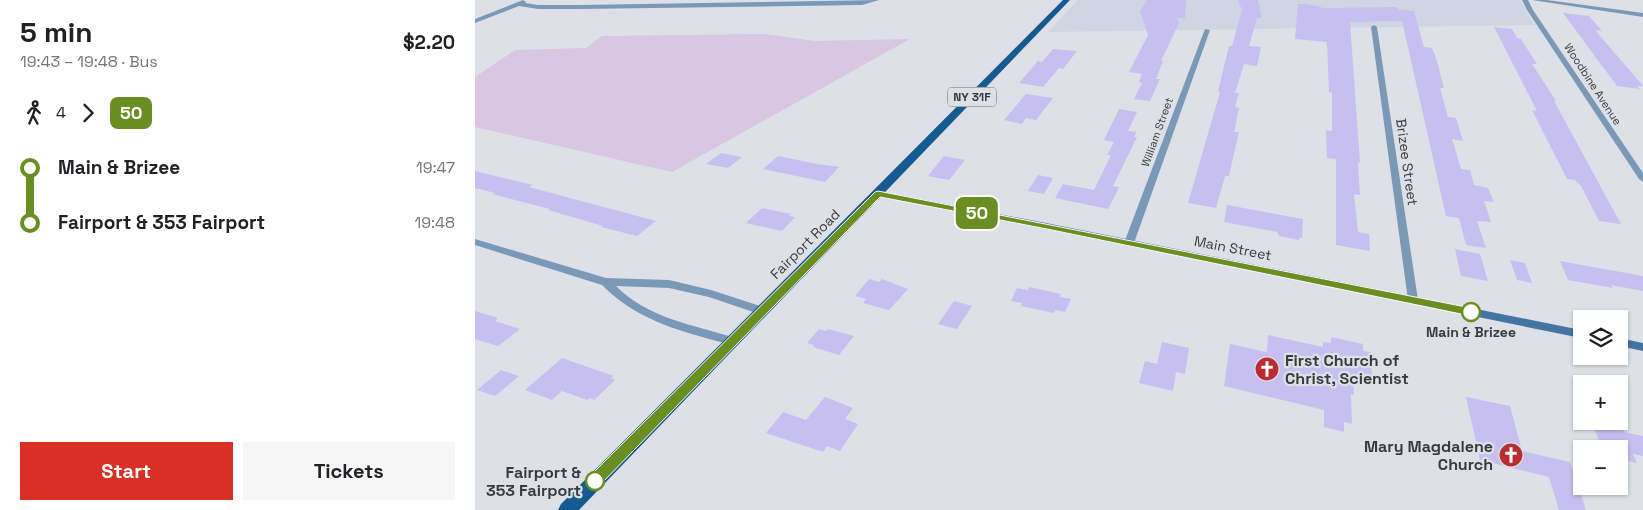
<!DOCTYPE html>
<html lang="en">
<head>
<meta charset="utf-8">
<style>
	body { margin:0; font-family:"Space Grotesk",sans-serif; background:#f6f6f6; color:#202124; height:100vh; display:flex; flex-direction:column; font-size:19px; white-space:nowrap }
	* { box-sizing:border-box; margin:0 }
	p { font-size:16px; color:#757577 }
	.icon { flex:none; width:28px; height:28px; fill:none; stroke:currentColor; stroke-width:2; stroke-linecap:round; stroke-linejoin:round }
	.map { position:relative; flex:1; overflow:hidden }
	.panel { display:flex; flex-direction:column; background:#fff; width:475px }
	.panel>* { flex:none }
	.badge { padding:0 10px; border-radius:8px; font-size:18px; line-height:32px }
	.controls { position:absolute; left:1098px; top:310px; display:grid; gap:10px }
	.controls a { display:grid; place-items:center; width:55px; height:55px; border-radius:0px; background:#fff; box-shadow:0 1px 4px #0004; font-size:25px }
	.map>.badge { position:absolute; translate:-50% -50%; box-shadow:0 0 0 2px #fff }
	.legs { display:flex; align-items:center; gap:8px; height:55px; padding:0 20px; font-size:16px }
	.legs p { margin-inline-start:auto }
	.overview { display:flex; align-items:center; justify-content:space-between; height:85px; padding:0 20px }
	h1 { font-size:28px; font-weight:700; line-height:38px }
	.button { display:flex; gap:10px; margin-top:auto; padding:10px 20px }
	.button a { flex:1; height:58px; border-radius:0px; background:#d93025; color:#fff; font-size:20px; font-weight:700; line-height:58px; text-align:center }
	.button a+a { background:#f6f6f6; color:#202124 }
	ul { padding:0 20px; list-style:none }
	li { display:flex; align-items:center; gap:18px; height:55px; font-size:19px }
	li i { display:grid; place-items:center; width:8px; height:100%; margin:0 6px; background:currentColor }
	li i::after { content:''; width:12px; height:12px; margin:-6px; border:4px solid; border-radius:50%; background:#fff }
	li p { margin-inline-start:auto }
	li:first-child i { background:linear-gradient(#0000 50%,currentColor 0) }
	li:last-child i { background:linear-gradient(currentColor 50%,#0000 0) }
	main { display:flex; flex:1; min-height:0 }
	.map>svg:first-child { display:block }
	.built { fill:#d0d5e3 }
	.green { fill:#d9c6e2 }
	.building { fill:#c7bfef }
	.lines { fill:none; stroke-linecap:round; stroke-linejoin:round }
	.street { fill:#7999b7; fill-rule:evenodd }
	.secondary { fill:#4475a1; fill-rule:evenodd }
	.primary { fill:#155b90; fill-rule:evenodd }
	.line-1 { fill:#6b8e23; stroke:#fff }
	.stop-1-dot { fill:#fff; stroke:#6b8e23; stroke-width:2.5 }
	.labels { text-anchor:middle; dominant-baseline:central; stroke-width:4.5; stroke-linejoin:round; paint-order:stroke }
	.far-street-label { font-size:11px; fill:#393a3c; stroke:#dee0e8 }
	.shield { fill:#dee0e8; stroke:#6a6c70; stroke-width:1 }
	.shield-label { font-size:12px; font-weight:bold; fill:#393a3c }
	.street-label { font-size:14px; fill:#393a3c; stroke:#dee0e8 }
	.stop-label { font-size:14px; font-weight:bold; fill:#393a3c; stroke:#dee0e8 }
	.near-poi-label { font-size:16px; font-weight:bold; fill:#393a3c; stroke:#dee0e8; text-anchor:start }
	.near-stop-label { font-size:16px; font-weight:bold; fill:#393a3c; stroke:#dee0e8; text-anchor:end }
</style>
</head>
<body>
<main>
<section class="panel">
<div class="overview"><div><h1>5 min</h1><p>19:43 – 19:48 · Bus</p></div><b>$2.20</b></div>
<div class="legs"><svg class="icon" aria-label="walk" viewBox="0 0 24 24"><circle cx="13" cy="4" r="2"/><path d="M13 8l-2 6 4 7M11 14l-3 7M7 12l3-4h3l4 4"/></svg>4<svg class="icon" aria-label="forward" viewBox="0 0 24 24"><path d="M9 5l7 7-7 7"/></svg><b class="badge" style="background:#6b8e23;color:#fff">50</b></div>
<ul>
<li><i style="color:#6b8e23"></i><b>Main &amp; Brizee</b><p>19:47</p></li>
<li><i style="color:#6b8e23"></i><b>Fairport &amp; 353 Fairport</b><p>19:48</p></li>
</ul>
<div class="button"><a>Start</a><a>Tickets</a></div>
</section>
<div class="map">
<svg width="1168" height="510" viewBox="0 0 1168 510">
	<rect width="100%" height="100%" fill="#dee0e8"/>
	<polygon class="built" points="603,0 1045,0 1060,25 573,32"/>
	<polygon class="green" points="290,34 340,41 435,39 197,172 0,127 0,77 40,50 111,48 127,36"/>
	<g class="building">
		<polygon points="672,0 711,0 710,18 702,18 704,23 686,61 688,61 681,79 685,79 675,101 659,99 667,83 664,82 667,74 654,72 673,35 665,11"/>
		<polygon points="763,0 783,0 787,18 782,18 774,46 786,47 782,66 769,64 760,93 764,93 760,107 764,108 759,132 764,132 754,176 750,176 741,208 713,203 745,92 743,91 754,46 757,46 767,10"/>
		<polygon points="823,4 832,4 849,8 921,7 925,10 939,11 949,47 957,48 961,58 969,88 965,88 973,117 981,118 988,141 977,139 986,169 995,170 999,185 1013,188 1019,202 1009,201 1016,222 1002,221 1011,248 991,245 984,218 971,216 927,21 875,22 885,163 883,162 885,195 879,194 883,232 894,234 895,251 861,245 861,159 852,158 851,130 857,131 857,93 854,92 852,42 820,39"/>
		<polygon points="1088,13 1114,16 1127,31 1120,30 1168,86 1162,86 1165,89 1142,86"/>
		<polygon points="1019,27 1037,29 1042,38 1046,39 1062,64 1057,64 1081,101 1079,101 1146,224 1124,221 1106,186 1100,180 1092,179 1057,110 1062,111"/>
		<polygon points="578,49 602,51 588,69 584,68 568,87 544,83 563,61 567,62"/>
		<polygon points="551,94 578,98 561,120 551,118 547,124 529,120"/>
		<polygon points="644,109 662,112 653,131 662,132 659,137 662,137 638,186 644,187 635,206 633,209 580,198 588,184 619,190 636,155 632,155 639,142 629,140"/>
		<polygon points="246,153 267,157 253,168 231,164"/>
		<polygon points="303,156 342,164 364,167 350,182 288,169"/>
		<polygon points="469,156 490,160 474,180 453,176"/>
		<polygon points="0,171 58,185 54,187 181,221 162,236 126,227 128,226 73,210 75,209 17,194 20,193 0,188"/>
		<polygon points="563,175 578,178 569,194 553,191"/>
		<polygon points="752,205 828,219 827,238 824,238 824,240 804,236 802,232 749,222"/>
		<polygon points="287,208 316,214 314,216 320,217 307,231 271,223"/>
		<polygon points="980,249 1005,254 1013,281 986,276"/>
		<polygon points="1035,260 1050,263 1057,283 1042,280"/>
		<polygon points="1085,261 1168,276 1168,291 1136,285 1138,288 1093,280"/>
		<polygon points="394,279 404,282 407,279 433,289 414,310 388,303 391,299 380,296"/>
		<polygon points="554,287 586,294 585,297 596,299 590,312 580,310 579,313 546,306 547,303 536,301 542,288 553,290"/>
		<polygon points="479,301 497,306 482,329 463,324"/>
		<polygon points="0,311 23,318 20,321 45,329 23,346 0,339"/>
		<polygon points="344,329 351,331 353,329 379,336 364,355 338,347 339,345 332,343"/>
		<polygon points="793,335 848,347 848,342 856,343 856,337 888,344 888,351 895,352 897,376 893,375 893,379 878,376 879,395 876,394 877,424 869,422 869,432 849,427 849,410 749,386 755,344 792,352"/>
		<polygon points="687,342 714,348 710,374 701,372 698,391 664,383 670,361 682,364"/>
		<polygon points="87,358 139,376 136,378 140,380 119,400 115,398 112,400 87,391 77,400 50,390"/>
		<polygon points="26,370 44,376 20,396 2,390"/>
		<polygon points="350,397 378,408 370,419 383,424 365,451 352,446 348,452 291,433 308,412 331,420"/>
		<polygon points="991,397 1035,406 1047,451 1095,462 1111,510 1084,510 1074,477 1005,460"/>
		<polygon points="1144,420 1149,432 1168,436 1168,456 1158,454 1162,463 1144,459 1144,449 1127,449 1118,425 1144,430"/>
	</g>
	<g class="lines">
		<g class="street">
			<polygon points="48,0 51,2 50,3 63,5 105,5 404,0 387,5 105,9 63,9 44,6 0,23 0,19"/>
			<polygon points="1047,0 1053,0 1058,10 1168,173 1168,182 1164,179 1052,10"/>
			<polygon points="1057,0 1072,0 1168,13 1168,17"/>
			<polygon points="899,25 902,27 943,300 942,303 934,303 933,300 896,27"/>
			<polygon points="730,29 735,30 659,243 654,246 651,245 649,243"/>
			<path d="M 0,239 L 131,278 L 194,280 L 236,290 L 291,308 L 293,311 L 291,314 L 287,315 L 234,297 L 194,288 L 141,286 C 174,319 219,325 261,338 L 263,341 L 261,344 L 257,345 C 208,332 164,322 127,285 L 0,245 Z"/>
		</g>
		<g class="secondary">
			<polygon points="403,191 571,223 1106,330 1106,338 571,229 400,196 399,194 400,192"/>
			<polygon points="1144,338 1168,343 1168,351 1144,346"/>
		</g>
		<polygon class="primary" points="588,0 595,0 104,510 83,510 86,504"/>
	</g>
	<polygon class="line-1" points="403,191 996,308 1001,312 996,316 572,229 405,197 125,485 120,487 115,485 113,481 115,476 400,192"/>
	<defs>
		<symbol id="church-disc" viewBox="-11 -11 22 22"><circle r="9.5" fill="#bb2b32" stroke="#dee0e8"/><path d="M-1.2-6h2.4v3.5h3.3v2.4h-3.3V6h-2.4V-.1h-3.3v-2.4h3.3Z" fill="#fff"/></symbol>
	</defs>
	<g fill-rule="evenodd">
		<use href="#church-disc" x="778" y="355" width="28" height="28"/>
		<use href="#church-disc" x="1022" y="441" width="28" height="28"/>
	</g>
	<g class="stop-1-dot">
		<circle cx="996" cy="312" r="9"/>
		<circle cx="120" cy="481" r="9"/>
	</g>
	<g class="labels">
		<g class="far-street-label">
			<text transform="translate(1118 84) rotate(57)">Woodbine Avenue</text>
			<text transform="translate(682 132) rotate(-70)">William Street</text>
		</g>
		<rect class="shield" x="473" y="87.5" width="48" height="19" rx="4"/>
		<g class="shield-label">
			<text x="497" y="97">NY 31F</text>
		</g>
		<g class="street-label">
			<text transform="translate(932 162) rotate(82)">Brizee Street</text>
			<text transform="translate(330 244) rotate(-45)">Fairport Road</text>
			<text transform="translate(758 248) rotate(11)">Main Street</text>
		</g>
		<g class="stop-label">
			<text x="996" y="332">Main &amp; Brizee</text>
		</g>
		<g class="near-poi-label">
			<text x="810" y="360">First Church of<tspan x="810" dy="18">Christ, Scientist</tspan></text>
			<text x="1018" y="446" text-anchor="end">Mary Magdalene<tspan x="1018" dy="18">Church</tspan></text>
		</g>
		<g class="near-stop-label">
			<text x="106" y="472">Fairport &amp;<tspan x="106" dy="18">353 Fairport</tspan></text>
		</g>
	</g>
</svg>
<div class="controls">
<a><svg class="icon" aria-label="layers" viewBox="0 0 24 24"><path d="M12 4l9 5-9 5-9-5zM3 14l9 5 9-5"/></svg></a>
<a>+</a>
<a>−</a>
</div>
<b class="badge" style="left:502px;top:213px;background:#6b8e23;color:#fff">50</b>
</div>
</main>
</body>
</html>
